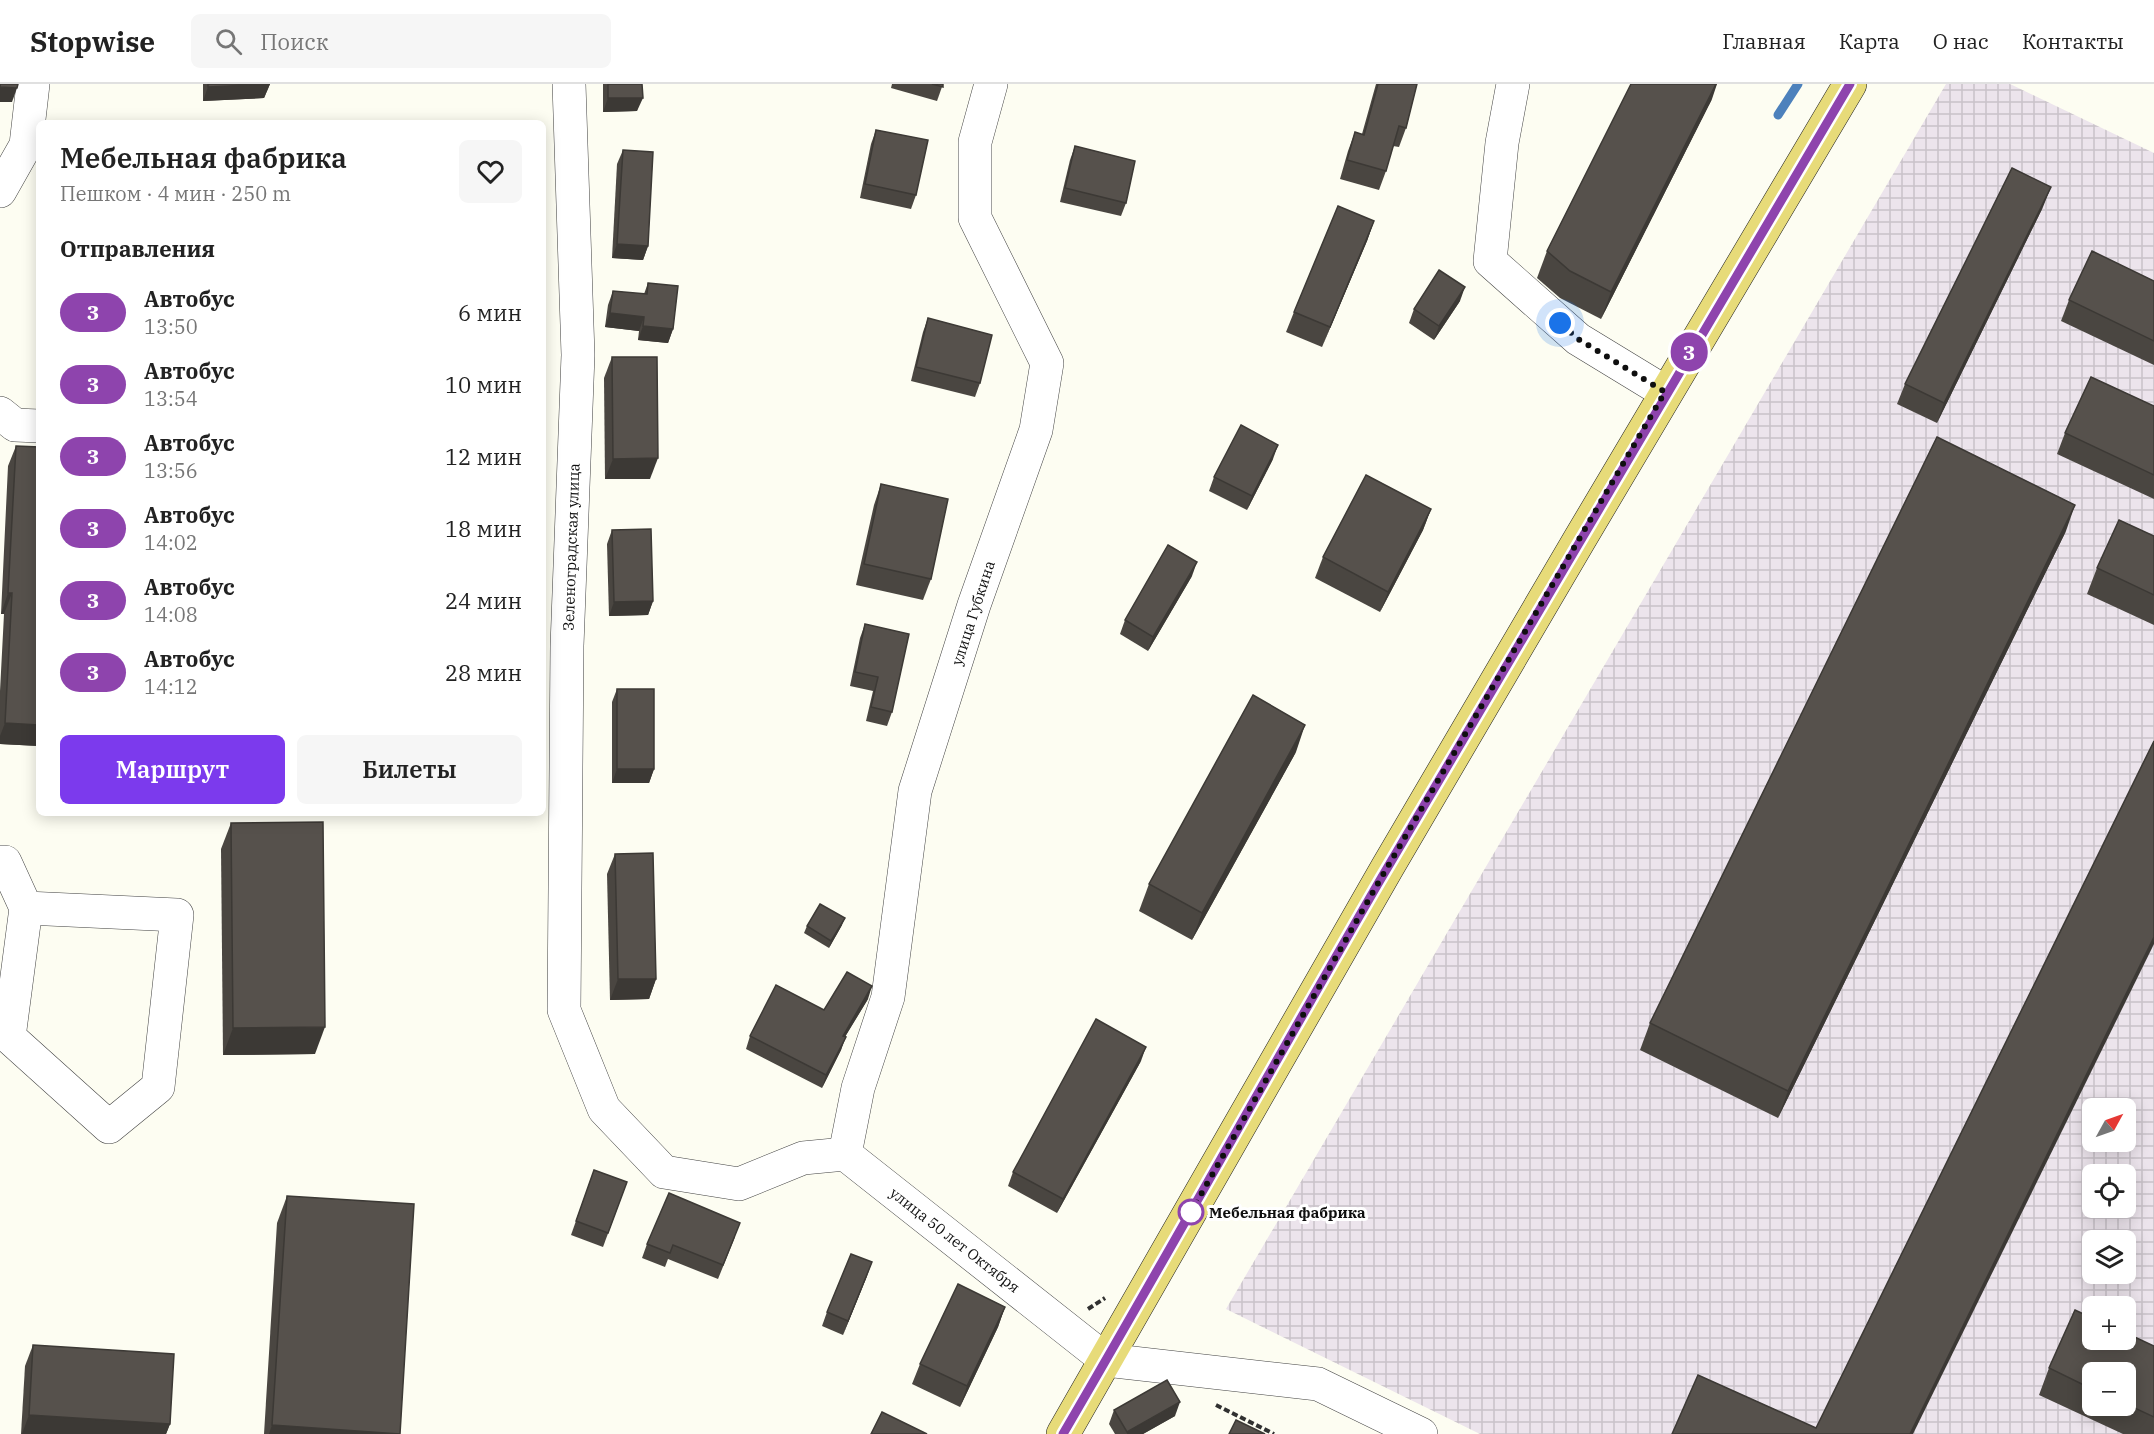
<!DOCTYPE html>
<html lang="ru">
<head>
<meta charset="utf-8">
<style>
	body { margin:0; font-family:"IBM Plex Serif",serif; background:#f6f6f6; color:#222; height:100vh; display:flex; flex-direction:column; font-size:22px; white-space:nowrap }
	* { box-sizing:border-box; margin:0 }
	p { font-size:20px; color:#767676 }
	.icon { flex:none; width:33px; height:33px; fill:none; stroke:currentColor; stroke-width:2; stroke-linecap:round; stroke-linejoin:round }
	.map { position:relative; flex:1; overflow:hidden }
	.drawer { position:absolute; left:36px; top:36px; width:510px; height:696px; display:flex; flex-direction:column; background:#fff; border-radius:9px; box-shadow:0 3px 15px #0003 }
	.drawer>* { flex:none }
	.badge { padding:0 12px; border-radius:20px; font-size:21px; line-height:39px }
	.needle { width:39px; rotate:50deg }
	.tools { position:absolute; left:2082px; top:1014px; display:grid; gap:12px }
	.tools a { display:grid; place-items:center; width:54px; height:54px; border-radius:9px; background:#fff; box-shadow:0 3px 15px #0003; font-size:30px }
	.you { position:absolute; width:30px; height:30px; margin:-15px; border:4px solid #fff; border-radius:50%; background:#1a73e8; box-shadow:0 0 0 9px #1a73e833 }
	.map>.badge { position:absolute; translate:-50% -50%; box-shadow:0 0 0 3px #fff }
	h2 { padding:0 24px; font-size:22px; line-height:54px }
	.round { display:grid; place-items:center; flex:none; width:63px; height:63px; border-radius:9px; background:#f6f6f6 }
	.headline { display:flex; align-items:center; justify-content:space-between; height:102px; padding:0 24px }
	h1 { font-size:28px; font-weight:600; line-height:45px }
	.primary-button { display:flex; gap:12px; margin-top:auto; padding:12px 24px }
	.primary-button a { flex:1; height:69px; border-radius:9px; background:#7c3aed; color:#fff; font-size:24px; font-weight:600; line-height:69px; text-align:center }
	.primary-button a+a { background:#f6f6f6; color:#222 }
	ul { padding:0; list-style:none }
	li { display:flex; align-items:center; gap:18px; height:72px; padding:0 24px }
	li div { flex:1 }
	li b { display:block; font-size:22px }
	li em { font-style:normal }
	li .badge { min-width:66px; font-weight:700; text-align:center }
	header { display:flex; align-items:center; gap:36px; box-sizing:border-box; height:84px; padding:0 30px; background:#fff; border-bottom:2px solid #e0e0e0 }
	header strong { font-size:28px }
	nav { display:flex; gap:33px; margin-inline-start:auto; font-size:21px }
	.search { width:420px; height:54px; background:#f6f6f6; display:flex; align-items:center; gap:15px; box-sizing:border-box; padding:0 21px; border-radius:9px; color:#767676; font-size:22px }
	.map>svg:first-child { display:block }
	.industrial { fill:url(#industrial-grid); fill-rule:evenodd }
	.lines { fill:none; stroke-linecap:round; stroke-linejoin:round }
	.stream { stroke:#4d81bc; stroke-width:9 }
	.minor-casing { stroke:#424242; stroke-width:34 }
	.major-casing { stroke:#202020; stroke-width:34 }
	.path { stroke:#313131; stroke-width:4; stroke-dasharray:6 3; stroke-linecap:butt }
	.minor { stroke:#fff; stroke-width:33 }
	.major { stroke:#e7db79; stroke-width:33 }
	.wall { fill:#4a4641; fill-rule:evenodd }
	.shaded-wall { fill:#3c3935 }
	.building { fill:#56514c; stroke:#3c3935; stroke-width:1.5 }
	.line-casing { stroke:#fff; stroke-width:14 }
	.line { stroke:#8e44ad; stroke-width:9 }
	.walk { stroke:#0f0f0f; stroke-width:6; stroke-dasharray:0 10.8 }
	.stop-dot { fill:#fff; stroke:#8e44ad; stroke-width:3 }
	.labels { text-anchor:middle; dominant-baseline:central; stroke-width:6; stroke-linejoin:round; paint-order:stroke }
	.street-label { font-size:15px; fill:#0f0f0f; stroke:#fff }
	.stop-label { font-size:15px; font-weight:bold; fill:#0f0f0f; stroke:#fff; text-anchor:start }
</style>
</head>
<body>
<header>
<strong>Stopwise</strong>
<div class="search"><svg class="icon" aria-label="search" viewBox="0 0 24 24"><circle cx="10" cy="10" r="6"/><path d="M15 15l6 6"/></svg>Поиск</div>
<nav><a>Главная</a><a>Карта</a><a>О нас</a><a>Контакты</a></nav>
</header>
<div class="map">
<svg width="2154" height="1350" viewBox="0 0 2154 1350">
	<defs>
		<pattern id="industrial-grid" width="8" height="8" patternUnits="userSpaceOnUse" patternTransform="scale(1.5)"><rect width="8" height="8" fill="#ece4ec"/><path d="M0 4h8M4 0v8" fill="none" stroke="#c9c2c9"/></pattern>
	</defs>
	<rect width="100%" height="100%" fill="#fdfdf2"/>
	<path class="industrial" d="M 1946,0 L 2010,0 L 2154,69 L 2154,1350 L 1480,1350 L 1226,1225 ZM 2092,1024 L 2126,1024 L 2126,1058 L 2092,1058 ZM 2092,1090 L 2126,1090 L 2126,1124 L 2092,1124 ZM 2092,1156 L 2126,1156 L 2126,1190 L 2092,1190 ZM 2092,1222 L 2126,1222 L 2126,1256 L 2092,1256 ZM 2092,1288 L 2126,1288 L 2126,1322 L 2092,1322 Z"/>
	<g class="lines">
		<polyline class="stream" points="1778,31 1798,0"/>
		<defs>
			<g id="minor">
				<polyline points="569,0 578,271 567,562 564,926 604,1025 664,1088 739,1100 803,1074 845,1070 1106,1276 1318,1300 1421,1350"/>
				<polyline points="1513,0 1502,59 1490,177 1578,255 1665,308"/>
				<polyline points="0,107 26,61 33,0"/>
				<polyline points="0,329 15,341 39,342"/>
				<polyline points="0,778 5,778 26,824 9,953 109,1043 158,1003 177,831 26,824"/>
				<polyline points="845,1070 858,1004 888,913 915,707 974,521 1036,346 1047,279 975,134 975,58 991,0"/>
			</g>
			<path id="major" d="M 1063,1350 C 1172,1162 1278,972 1387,784 C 1540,522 1694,260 1850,0"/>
		</defs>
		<use href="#minor" class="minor-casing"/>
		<use href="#major" class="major-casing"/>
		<g class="path">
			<polyline points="1088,1225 1105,1214"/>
			<polyline points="1216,1321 1274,1350"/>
		</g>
		<use href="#minor" class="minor"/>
		<use href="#major" class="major"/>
	</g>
	<g class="wall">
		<polygon points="203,0 270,0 264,14 203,17"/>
		<polygon points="603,0 642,0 637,27 603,28"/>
		<polygon points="892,0 943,0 937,17 891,4"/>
		<polygon points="1376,0 1417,0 1406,44 1399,63 1393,62 1386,87 1379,106 1340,95 1348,67 1355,48 1362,50"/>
		<polygon points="1712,15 1601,235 1560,214 1537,194 1547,167"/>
		<polygon points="876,46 916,111 911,125 860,114 871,60"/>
		<polygon points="1075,62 1126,119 1121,132 1060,118 1070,76"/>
		<polygon points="623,66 648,162 643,176 612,174 617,80"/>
		<polygon points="2043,123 1937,339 1897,320 1905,300"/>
		<polygon points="1374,137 1367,157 1322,263 1286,248 1294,228"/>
		<polygon points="2154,197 2154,281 2061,237 2069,216"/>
		<polygon points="648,199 673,245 668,259 638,256 639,247 605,243 608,221 613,207 644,210"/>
		<polygon points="1460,217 1434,256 1409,239 1414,225"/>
		<polygon points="928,234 980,299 975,313 911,297 923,248"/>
		<polygon points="612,273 650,395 605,395 604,294"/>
		<polygon points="2154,322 2154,415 2057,370 2065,349"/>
		<polygon points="16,362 39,662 0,660 0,607 4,530 1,530 8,382"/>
		<polygon points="1273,375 1247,426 1209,407 1214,393"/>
		<polygon points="881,400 931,495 923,516 856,501 874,421"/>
		<polygon points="1431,425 1423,446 1380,528 1315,494 1323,473"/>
		<polygon points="612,446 653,517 648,531 609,532 607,460"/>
		<polygon points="2066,447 1778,1034 1640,966 1650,939"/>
		<polygon points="2154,452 2154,541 2087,510 2097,484"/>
		<polygon points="1192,492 1148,567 1120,550 1125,536"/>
		<polygon points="865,540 892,628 887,642 866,637 873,607 850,602 860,554"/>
		<polygon points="617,605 654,685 649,699 612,699 612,618"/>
		<polygon points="1296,668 1192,856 1139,827 1149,800"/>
		<polygon points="231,739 315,970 223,971 221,765"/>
		<polygon points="615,770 656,895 649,915 610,916 607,790"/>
		<polygon points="842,841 829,864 804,849 807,842"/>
		<polygon points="868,915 845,953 841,966 822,1004 746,965 750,952 824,926"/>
		<polygon points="1141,977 1057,1129 1008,1102 1013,1088"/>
		<polygon points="594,1086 627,1098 603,1163 571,1151"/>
		<polygon points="287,1112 400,1350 264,1350 277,1139"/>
		<polygon points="735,1153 718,1195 668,1175 665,1183 642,1174 647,1160"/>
		<polygon points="867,1192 843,1251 822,1242 827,1228"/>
		<polygon points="1005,1223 998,1243 960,1323 912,1300 920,1280"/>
		<polygon points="33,1261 170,1340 166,1350 21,1350 25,1282"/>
		<path d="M 2154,1262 L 2154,1350 L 2123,1350 L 2039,1311 L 2049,1284 ZM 2092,1288 L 2126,1288 L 2126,1322 L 2092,1322 Z"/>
		<polygon points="1114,1326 1175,1332 1143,1350 1115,1350 1109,1340"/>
	</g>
	<g class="shaded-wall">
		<polygon points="270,0 264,14 203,17 208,3"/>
		<polygon points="1716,0 1717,0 1712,15 1601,235 1611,208"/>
		<polygon points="0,3 17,4 12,18 0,18"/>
		<polygon points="608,14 643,14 637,27 603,28"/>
		<polygon points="2051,103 2043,123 1937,339 1944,319"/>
		<polygon points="1374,137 1367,157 1322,263 1330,243"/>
		<polygon points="617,160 648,162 643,176 612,174"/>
		<polygon points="1465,203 1460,217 1434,256 1439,242"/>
		<polygon points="610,229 644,233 639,247 605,243"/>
		<polygon points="643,242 673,245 668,259 638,256"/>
		<polygon points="1278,361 1273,375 1247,426 1252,412"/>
		<polygon points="658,374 650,395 605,395 613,375"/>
		<polygon points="2075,421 2066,447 1778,1034 1788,1007"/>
		<polygon points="1431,425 1423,446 1380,528 1388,508"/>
		<polygon points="1197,478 1192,492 1148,567 1153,553"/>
		<polygon points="8,509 12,509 4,530 1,530"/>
		<polygon points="653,517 648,531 609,532 614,518"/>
		<polygon points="5,639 39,641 39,662 0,660 0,652"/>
		<polygon points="1305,641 1296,668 1192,856 1202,829"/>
		<polygon points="617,685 654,685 649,699 612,699"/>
		<polygon points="845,834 842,841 829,864 831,857"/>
		<polygon points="2154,853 2154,860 1913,1350 1910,1350"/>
		<polygon points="618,895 656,895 649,915 610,916"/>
		<polygon points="872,902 868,915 838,964 843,952"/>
		<polygon points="325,943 315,970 223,971 233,944"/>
		<polygon points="846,953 841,966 822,1004 826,991"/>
		<polygon points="1146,963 1141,977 1057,1129 1063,1115"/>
		<polygon points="872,1178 867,1192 843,1251 848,1237"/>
		<polygon points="1005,1223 998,1243 960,1323 967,1302"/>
		<polygon points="1180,1318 1175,1332 1143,1350 1127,1350 1127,1348"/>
		<polygon points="29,1331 170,1340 166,1350 22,1350"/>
		<polygon points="272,1341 400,1350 269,1350"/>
	</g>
	<g class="building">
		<polygon points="0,0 18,0 17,4 0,3"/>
		<polygon points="208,0 270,0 208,3"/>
		<polygon points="608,0 642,0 643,14 608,14"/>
		<polygon points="932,0 943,0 943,3"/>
		<polygon points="1378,0 1417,0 1406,44 1399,42 1386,87 1347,76 1355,48 1364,51"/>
		<polygon points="1631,0 1716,0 1611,208 1570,187 1547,167"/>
		<polygon points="876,46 928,56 916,111 865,100"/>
		<polygon points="1075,62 1135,77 1126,119 1065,104"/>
		<polygon points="623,66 653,68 648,162 617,160"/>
		<polygon points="2012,84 2051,103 1944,319 1905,300"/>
		<polygon points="1338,122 1374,137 1330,243 1294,228"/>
		<polygon points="2092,167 2154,197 2154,257 2069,216"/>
		<polygon points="1439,186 1465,203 1439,242 1414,225"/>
		<polygon points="648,199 678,202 673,245 643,242 644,233 610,229 613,207 647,210"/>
		<polygon points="928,234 992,251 980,299 916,283"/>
		<polygon points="612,273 657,273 658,374 613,375"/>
		<polygon points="2091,293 2154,322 2154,391 2065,349"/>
		<polygon points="1241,341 1278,361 1252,412 1214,393"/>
		<polygon points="1937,353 2075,421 1788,1007 1650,939"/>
		<polygon points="16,362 39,363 39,641 5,639 12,509 8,509"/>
		<polygon points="1366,391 1431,425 1388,508 1323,473"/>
		<polygon points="881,400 948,415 931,495 864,480"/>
		<polygon points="2119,436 2154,452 2154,511 2097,484"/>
		<polygon points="651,445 653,517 614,518 612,446"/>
		<polygon points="1168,461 1197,478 1153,553 1125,536"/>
		<polygon points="865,540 909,550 892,628 871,623 878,593 855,588"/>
		<rect x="617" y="605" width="37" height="80"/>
		<polygon points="1253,611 1305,641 1202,829 1149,800"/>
		<polygon points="2154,657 2154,853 1910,1350 1672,1350 1698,1291 1816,1344"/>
		<polygon points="323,738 325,943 233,944 231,739"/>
		<polygon points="653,769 656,895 618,895 615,770"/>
		<polygon points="820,820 845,834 831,857 807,842"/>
		<polygon points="847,888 872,902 843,952 846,953 826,991 750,952 776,901 824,926"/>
		<polygon points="1096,935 1146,963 1063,1115 1013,1088"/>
		<polygon points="594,1086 627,1098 608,1149 576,1137"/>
		<polygon points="669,1109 740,1139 723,1181 673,1161 670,1169 647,1160"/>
		<polygon points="287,1112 414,1120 400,1350 272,1341"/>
		<polygon points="851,1170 872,1178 848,1237 827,1228"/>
		<polygon points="958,1200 1005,1223 967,1302 920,1280"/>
		<polygon points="2075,1226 2092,1234 2092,1256 2126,1256 2126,1249 2154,1262 2154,1333 2126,1320 2126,1288 2092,1288 2092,1305 2049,1284"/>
		<polygon points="33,1261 174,1270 170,1340 29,1331"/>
		<polygon points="1167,1296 1180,1318 1127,1348 1114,1326"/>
		<polygon points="882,1328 927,1350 871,1350"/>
		<polygon points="1236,1336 1265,1350 1229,1350"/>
	</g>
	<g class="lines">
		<defs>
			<path id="line" d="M 1063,1350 C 1170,1167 1273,981 1379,798 C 1534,531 1691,265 1850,0"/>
		</defs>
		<use href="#line" class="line-casing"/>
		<use href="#line" class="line"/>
		<polyline class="walk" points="1191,1128 1377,801 1665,308 1578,255 1560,239"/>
	</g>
	<circle class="stop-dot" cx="1191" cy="1128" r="12"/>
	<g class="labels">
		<g class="street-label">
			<text transform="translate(571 463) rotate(-88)">Зеленоградская улица</text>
			<text transform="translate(973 529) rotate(-72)">улица Губкина</text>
			<text transform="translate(955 1156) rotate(38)">улица 50 лет Октября</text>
		</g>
		<g class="stop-label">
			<text x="1209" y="1128">Мебельная фабрика</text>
		</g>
	</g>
</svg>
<div class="tools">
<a><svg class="needle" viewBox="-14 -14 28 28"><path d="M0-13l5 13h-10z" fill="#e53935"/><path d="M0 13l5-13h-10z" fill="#767676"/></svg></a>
<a><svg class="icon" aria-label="locate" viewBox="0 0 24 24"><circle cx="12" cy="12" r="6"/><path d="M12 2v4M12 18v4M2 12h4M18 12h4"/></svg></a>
<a><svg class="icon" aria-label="layers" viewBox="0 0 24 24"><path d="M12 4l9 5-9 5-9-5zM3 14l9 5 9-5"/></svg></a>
<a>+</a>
<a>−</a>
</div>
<div class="you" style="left:1560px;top:239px"></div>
<b class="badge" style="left:1689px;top:268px;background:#8e44ad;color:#fff">3</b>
<section class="drawer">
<div class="headline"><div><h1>Мебельная фабрика</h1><p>Пешком · 4 мин · 250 m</p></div><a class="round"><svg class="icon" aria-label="heart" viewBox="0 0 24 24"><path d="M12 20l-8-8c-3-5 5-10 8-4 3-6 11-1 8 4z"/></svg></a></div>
<h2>Отправления</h2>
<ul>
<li><span class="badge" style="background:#8e44ad;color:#fff">3</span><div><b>Автобус</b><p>13:50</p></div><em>6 мин</em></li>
<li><span class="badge" style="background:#8e44ad;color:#fff">3</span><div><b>Автобус</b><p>13:54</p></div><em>10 мин</em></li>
<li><span class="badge" style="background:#8e44ad;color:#fff">3</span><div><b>Автобус</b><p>13:56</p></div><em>12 мин</em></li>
<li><span class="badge" style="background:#8e44ad;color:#fff">3</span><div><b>Автобус</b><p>14:02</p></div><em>18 мин</em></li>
<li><span class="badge" style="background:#8e44ad;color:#fff">3</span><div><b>Автобус</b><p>14:08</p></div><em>24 мин</em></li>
<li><span class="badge" style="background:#8e44ad;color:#fff">3</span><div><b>Автобус</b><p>14:12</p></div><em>28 мин</em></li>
</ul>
<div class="primary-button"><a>Маршрут</a><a>Билеты</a></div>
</section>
</div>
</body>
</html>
